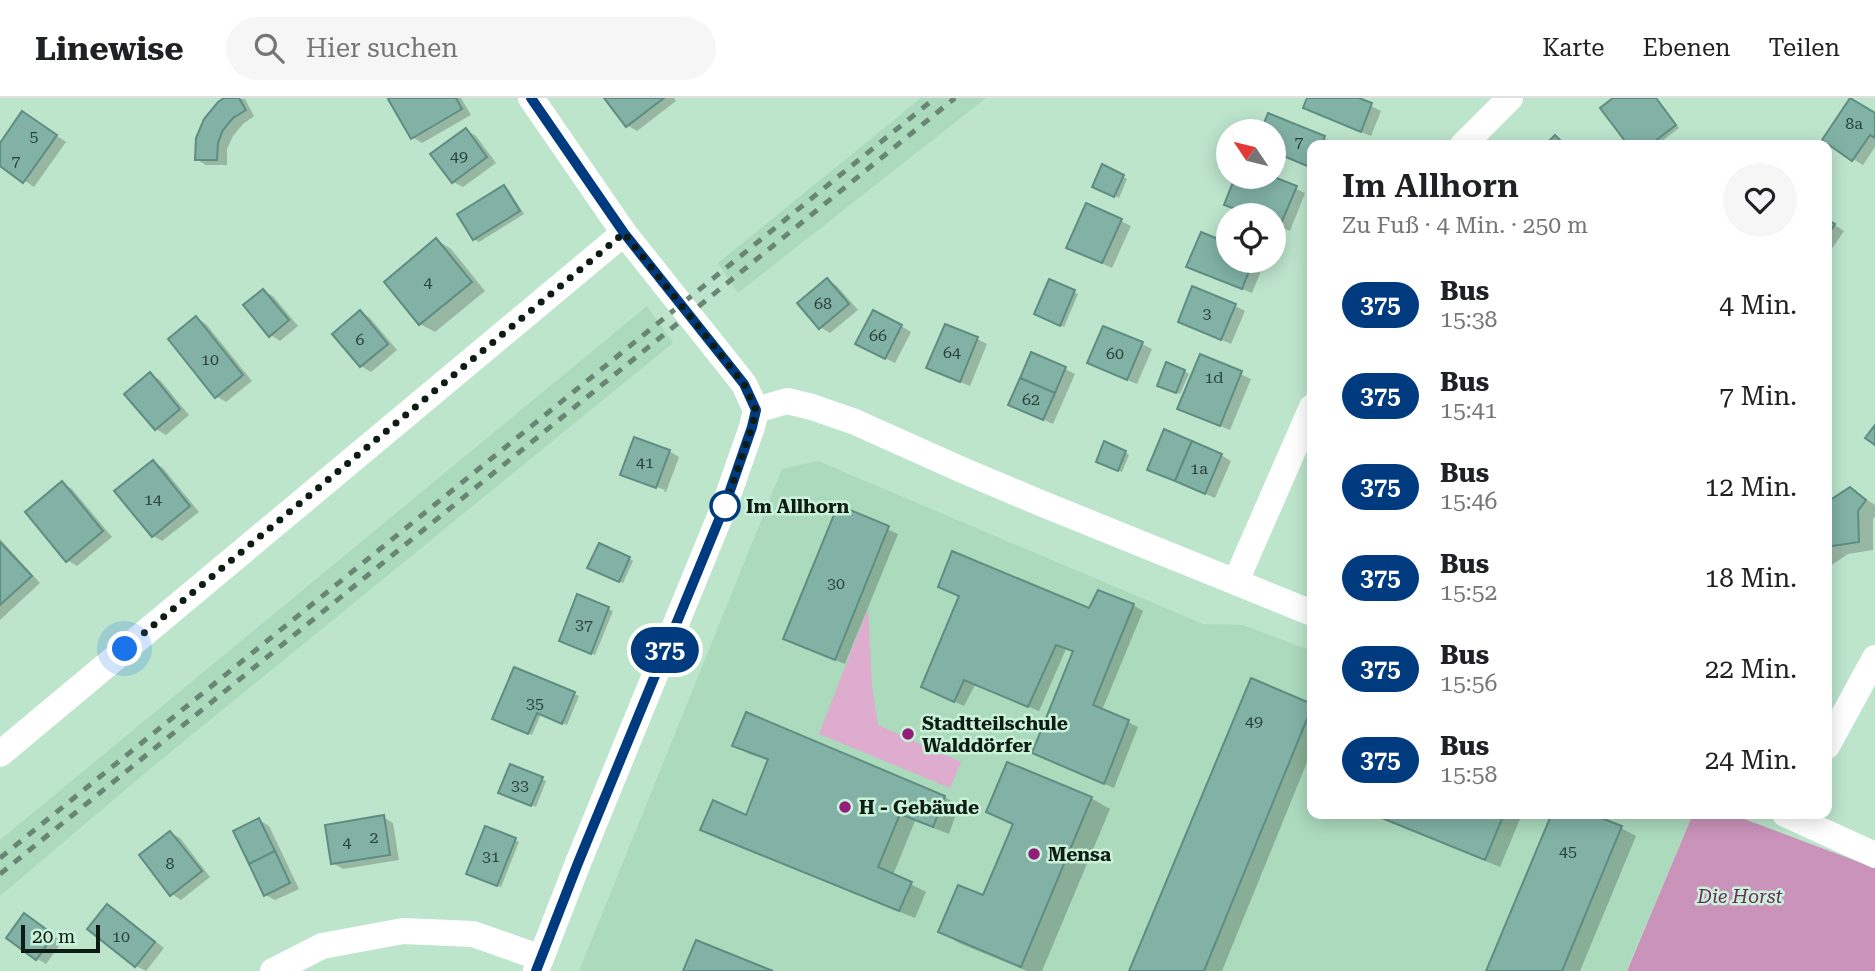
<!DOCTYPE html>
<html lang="de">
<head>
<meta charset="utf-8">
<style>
	body { margin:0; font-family:"Roboto Serif",serif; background:#f6f6f6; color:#202124; height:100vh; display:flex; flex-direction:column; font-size:26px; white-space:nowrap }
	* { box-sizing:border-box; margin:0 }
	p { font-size:23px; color:#757577 }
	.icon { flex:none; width:38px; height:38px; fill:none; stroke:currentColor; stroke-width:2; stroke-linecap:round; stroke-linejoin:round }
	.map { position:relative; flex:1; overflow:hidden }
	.details { position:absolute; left:1307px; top:42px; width:525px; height:679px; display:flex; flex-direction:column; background:#fff; border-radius:14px; box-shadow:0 4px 18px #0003 }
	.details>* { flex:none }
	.badge { padding:0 14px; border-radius:23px; font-size:24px; line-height:46px }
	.needle { width:46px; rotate:305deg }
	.controls { position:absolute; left:1216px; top:21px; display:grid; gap:14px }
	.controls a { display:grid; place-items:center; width:70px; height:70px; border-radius:50%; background:#fff; box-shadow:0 4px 18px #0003; font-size:35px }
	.scale { position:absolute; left:21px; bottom:18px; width:79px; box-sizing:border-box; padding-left:7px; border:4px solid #0e1c14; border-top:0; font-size:19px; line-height:24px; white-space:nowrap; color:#0e1c14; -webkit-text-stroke:5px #caf2d9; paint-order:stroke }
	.you { position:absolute; width:35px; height:35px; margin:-18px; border:5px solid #fff; border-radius:50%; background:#1a73e8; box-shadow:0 0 0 10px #1a73e833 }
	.map>.badge { position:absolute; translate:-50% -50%; box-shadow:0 0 0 4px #fff }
	.round { display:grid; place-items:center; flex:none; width:74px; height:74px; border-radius:37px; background:#f6f6f6 }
	.headline { display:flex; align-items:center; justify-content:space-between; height:119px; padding:0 35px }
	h1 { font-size:33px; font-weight:600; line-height:52px }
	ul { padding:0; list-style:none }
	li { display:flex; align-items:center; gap:21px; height:91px; padding:0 35px }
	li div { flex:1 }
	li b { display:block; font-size:26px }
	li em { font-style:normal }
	li .badge { min-width:77px; font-weight:700; text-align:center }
	header { display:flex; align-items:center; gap:42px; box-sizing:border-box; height:98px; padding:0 35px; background:#fff; border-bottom:2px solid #e0e0e0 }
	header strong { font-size:33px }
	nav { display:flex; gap:38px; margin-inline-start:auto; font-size:24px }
	.search { width:490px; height:63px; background:#f6f6f6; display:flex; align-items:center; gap:18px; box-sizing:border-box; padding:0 24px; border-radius:38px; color:#757577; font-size:26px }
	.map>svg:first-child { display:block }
	.built { fill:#abdabd }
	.green { fill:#deacce }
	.forest { fill:#ca93ba }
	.shadow { fill:#0003 }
	.building { fill:#82b2a6; stroke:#5f8d82; stroke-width:2 }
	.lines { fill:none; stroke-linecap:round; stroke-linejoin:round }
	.minor { stroke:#fff; stroke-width:26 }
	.rail { stroke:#698574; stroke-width:5; stroke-dasharray:9 9; stroke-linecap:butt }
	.line-casing { stroke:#fff; stroke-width:16 }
	.line { stroke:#003b80; stroke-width:10 }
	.walk { stroke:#0e1c14; stroke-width:7; stroke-dasharray:0 12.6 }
	.stop-dot { fill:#fff; stroke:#003b80; stroke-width:3.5 }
	.poi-dot { fill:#931d7b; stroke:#caf2d9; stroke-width:2.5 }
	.labels { text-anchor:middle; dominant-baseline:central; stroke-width:5; stroke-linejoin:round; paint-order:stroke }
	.number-label { font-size:16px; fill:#2b4238 }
	.stop-label { font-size:19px; font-weight:bold; fill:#0e1c14; stroke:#caf2d9; text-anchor:start }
	.poi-label { font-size:19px; font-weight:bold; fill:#0e1c14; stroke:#caf2d9; text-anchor:start }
	.park-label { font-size:19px; font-style:italic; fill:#6c2b5c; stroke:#caf2d9 }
</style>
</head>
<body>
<header>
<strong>Linewise</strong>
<div class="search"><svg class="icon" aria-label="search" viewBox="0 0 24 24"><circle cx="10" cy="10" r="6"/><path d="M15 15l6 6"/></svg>Hier suchen</div>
<nav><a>Karte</a><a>Ebenen</a><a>Teilen</a></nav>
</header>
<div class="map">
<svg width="1875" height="873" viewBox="0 0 1875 873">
	<rect width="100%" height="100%" fill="#bde5cc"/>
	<g class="built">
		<polygon points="921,0 986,0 738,195 718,165"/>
		<polygon points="647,208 673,245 151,670 0,798 0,742"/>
		<polygon points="818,363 1203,526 1243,527 1312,553 1312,716 1693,716 1626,873 579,873 782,371"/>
	</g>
	<polygon class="green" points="868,510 872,588 878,627 961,664 950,690 819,636"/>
	<polygon class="forest" points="1693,716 1731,716 1875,770 1875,873 1627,873"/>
	<g class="shadow">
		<polygon points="228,0 245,1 254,18 243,26 233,38 227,51 227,67 206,67 196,61"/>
		<polygon points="394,0 461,0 471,17 422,45 412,39"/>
		<polygon points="606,0 674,0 676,3 637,33 627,27"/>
		<polygon points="1309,0 1355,0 1381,13 1371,38 1315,15"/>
		<polygon points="1616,0 1657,0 1679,30 1657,47 1630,47 1602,11"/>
		<polygon points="1875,16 1875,49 1863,67 1853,61"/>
		<polygon points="1269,17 1324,40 1334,45 1333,47 1312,47 1312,70 1274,54 1274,33 1263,33"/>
		<polygon points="32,21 66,44 34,89 0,66 0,48"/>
		<polygon points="466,32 476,38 496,65 463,89 453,84"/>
		<polygon points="1103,69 1127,81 1119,100 1098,90"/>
		<polygon points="1237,79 1269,79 1305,95 1290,133 1274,126 1274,117 1251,117 1226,106"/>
		<polygon points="504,89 508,91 524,116 479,144 474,141"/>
		<polygon points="1827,122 1844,133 1827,158"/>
		<polygon points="1121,123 1131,128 1112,170 1078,154"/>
		<polygon points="1202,136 1228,147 1228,163 1265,163 1252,195 1198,174"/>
		<polygon points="437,142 451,151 485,193 435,234 420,226"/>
		<polygon points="827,182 837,188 858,212 830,235 820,229"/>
		<polygon points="263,193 273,198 298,228 280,243 271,237"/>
		<polygon points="1074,194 1078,196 1064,229 1040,218"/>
		<polygon points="1235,208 1245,213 1231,246 1190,228"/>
		<polygon points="360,214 370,220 397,252 371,274 361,268 334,236"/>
		<polygon points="196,220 206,226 252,283 226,304 216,298"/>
		<polygon points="901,228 911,234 895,265 867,251"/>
		<polygon points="977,241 987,246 970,288 938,275"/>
		<polygon points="1142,246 1152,251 1137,286 1099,270"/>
		<polygon points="1201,258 1251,281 1230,332 1189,315"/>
		<polygon points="1065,271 1075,276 1053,326 1010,307"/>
		<polygon points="1184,273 1189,276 1180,296 1163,290"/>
		<polygon points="150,276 160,282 189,317 166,337 156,331"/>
		<polygon points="669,353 679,359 666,394 664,394 665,392 630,379 630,381 622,376"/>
		<polygon points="1125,354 1129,357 1122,374 1102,366"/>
		<polygon points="1221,357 1231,363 1215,400 1159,376"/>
		<polygon points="153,364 163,370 199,414 162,443 153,438"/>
		<polygon points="62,385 72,391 112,439 77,468 67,462"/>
		<polygon points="1850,391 1875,407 1875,418 1873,421 1873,452 1848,456 1827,470 1827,406"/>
		<polygon points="839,409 898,436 845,566 795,546"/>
		<polygon points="0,441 40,485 0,522"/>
		<polygon points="629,460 633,463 623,485 593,472"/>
		<polygon points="578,498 613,513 595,557 565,545"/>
		<polygon points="1133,507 1143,513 1102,612 1138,629 1114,690 1044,660 1074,554 1066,551 1039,613 975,587 964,608 933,594 1089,512"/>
		<polygon points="515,571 579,598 567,627 541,616 532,637 499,623"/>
		<polygon points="1252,582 1312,607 1312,652 1222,873 1131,873"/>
		<polygon points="747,616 945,699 959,708 949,736 915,723 893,777 926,794 915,820 717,740 702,731 747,720 769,663 749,656 735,647"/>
		<polygon points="542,681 546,683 536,709 504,696"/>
		<polygon points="1091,700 1110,711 1042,873 1027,873 959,845 940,833 984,799 1014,728 989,714"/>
		<polygon points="1371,716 1522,716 1500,769"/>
		<polygon points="1537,716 1587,716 1621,730 1636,738 1580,873 1488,873 1551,722"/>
		<polygon points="383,719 393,725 399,762 343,771 333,765"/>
		<polygon points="259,722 269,728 299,791 275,802 266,797"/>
		<polygon points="171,735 180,740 210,779 181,802 172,796"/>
		<polygon points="515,742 519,744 501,789 472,777"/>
		<polygon points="108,808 118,813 164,850 146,873 136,868"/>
		<polygon points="34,823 62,844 46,866 36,860"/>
	</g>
	<g class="building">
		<polygon points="224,0 239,0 246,12 233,20 223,32 218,45 217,62 195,62 196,40 204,21 218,4"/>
		<polygon points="391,0 456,0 462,11 411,41 388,1"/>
		<polygon points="604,0 664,0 626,29"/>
		<polygon points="1307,0 1359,0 1372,5 1361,34 1303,10"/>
		<polygon points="1613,0 1656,0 1676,27 1650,47 1628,47 1600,10"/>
		<polygon points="1850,0 1875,15 1875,40 1870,37 1852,63 1822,42"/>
		<polygon points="22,13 57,37 23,85 0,68 0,45"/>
		<polygon points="1268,15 1325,38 1321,47 1312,47 1312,70 1274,54 1274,33 1261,33"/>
		<polygon points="466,30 487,59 452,85 430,56"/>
		<polygon points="1555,37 1565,47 1545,47"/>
		<polygon points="1102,66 1124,77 1114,99 1092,89"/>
		<polygon points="1235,79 1274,79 1297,88 1280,128 1274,126 1274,117 1251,117 1224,107"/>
		<polygon points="504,87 520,113 473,142 457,116"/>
		<polygon points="1086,105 1122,121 1102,165 1066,150"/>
		<polygon points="1827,121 1835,126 1827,138"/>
		<polygon points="1201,134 1228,145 1228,163 1253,163 1242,191 1186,169"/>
		<polygon points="436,140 472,184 419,227 384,184"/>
		<polygon points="827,180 849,206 819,231 797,205"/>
		<polygon points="1049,181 1075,192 1060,228 1034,216"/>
		<polygon points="1192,188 1236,206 1221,242 1178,224"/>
		<polygon points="263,191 289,222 269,239 243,207"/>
		<polygon points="360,212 388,246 360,269 332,236"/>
		<polygon points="873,212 902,227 885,261 855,246"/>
		<polygon points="196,218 243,277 215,300 168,241"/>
		<polygon points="945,226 978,239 960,284 926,270"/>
		<polygon points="1103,228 1143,244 1127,282 1087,265"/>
		<polygon points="1031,254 1066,269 1055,295 1020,280"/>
		<polygon points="1200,256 1242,273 1220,328 1177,311"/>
		<polygon points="1166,264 1185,272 1176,295 1157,288"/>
		<polygon points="150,274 180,311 155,332 124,296"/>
		<polygon points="1020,280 1055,295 1043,322 1008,307"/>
		<polygon points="1875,327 1875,347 1865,340"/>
		<polygon points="1164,331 1192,343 1175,383 1147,372"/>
		<polygon points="634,339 670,352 656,390 620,377"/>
		<polygon points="1104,343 1126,353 1118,373 1096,364"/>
		<polygon points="1192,343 1222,356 1205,396 1175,383"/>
		<polygon points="153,362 190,408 152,439 114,393"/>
		<polygon points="62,383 103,433 66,464 25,414"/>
		<polygon points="1850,389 1866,402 1858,413 1859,444 1832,448 1827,452 1827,404"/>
		<polygon points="838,407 889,428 835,562 783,541"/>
		<polygon points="0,444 32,478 0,507"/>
		<polygon points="599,445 630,459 619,484 587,470"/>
		<polygon points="952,453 1089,510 1098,492 1134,506 1093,607 1129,622 1104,686 1032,655 1073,553 1056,547 1028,609 964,582 954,604 921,589 959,498 938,489"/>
		<polygon points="577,496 609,509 591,556 559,543"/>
		<polygon points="514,569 575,594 562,626 537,615 528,636 492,621"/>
		<polygon points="1251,580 1312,606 1312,623 1307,621 1204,873 1129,873"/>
		<polygon points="746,614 945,698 933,729 900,716 878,769 912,784 899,813 700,732 713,702 746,717 768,661 732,648"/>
		<polygon points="1007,664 1092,699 1021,869 938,834 958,787 983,797 1013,726 986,714"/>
		<polygon points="510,666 543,679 531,708 498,695"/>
		<polygon points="1372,716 1504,716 1485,762"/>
		<polygon points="1538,716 1591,716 1622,728 1562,873 1486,873 1550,720"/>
		<polygon points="384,717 390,757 331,766 325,727"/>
		<polygon points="259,720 275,753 249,766 233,733"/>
		<polygon points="485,728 516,740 497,788 466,776"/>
		<polygon points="170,733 202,773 170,798 139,757"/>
		<polygon points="275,753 290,785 264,798 249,766"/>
		<polygon points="107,806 155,844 135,869 87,831"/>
		<polygon points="24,815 54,837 36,862 6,840"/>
		<polygon points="696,842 773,873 683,873"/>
	</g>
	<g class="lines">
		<g class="minor">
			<polyline points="531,0 624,135 744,286 756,312 752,329 725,406 578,765 536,873"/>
			<polyline points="1463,47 1510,0"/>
			<polyline points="756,312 787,303 812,309 855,324 960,371 1038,404 1312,515"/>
			<polyline points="1236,483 1312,309"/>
			<polyline points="1827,648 1875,560"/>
			<polyline points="0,656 624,135"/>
			<polyline points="1785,716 1875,757"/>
			<polyline points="273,873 322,848 403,833 473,836 541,860"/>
		</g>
		<g class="rail">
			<polyline points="0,760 935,0"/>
			<polyline points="0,776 955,0"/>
		</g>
	</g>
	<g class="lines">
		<defs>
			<polyline id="line" points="531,0 624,135 744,286 756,312 752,329 725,407 578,765 536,873"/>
		</defs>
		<use href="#line" class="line-casing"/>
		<use href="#line" class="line"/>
		<polyline class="walk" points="125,551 624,135 744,286 756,312 752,329 725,408"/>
	</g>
	<circle class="stop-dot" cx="725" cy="408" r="14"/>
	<g class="poi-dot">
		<circle cx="908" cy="636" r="7"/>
		<circle cx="845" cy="709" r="7"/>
		<circle cx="1034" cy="756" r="7"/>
	</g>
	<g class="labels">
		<g class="number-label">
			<text x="1854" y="25">8a</text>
			<text x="34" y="38">5</text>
			<text x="1299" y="43">7</text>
			<text x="459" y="58">49</text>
			<text x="16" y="62">7</text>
			<text x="428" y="184">4</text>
			<text x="823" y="205">68</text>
			<text x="1207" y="215">3</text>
			<text x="878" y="237">66</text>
			<text x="360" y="241">6</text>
			<text x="952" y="254">64</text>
			<text x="1115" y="255">60</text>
			<text x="210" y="261">10</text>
			<text x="1214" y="279">1d</text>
			<text x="1031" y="301">62</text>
			<text x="645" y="364">41</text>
			<text x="1199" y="370">1a</text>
			<text x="153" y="401">14</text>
			<text x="836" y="485">30</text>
			<text x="584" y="526">37</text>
			<text x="535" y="605">35</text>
			<text x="1254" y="623">49</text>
			<text x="520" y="687">33</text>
			<text x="374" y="739">2</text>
			<text x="347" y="744">4</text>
			<text x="1568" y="753">45</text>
			<text x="491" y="758">31</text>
			<text x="170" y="765">8</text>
			<text x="121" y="838">10</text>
		</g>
		<g class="stop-label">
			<text x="746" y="408">Im Allhorn</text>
		</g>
		<g class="poi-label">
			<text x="922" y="625">Stadtteilschule<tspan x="922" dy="22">Walddörfer</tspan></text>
			<text x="859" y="709">H - Gebäude</text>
			<text x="1048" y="756">Mensa</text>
		</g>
		<g class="park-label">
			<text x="1740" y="798">Die Horst</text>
		</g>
	</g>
</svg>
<div class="controls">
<a><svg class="needle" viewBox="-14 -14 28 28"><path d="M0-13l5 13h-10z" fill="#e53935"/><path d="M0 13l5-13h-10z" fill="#757577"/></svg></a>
<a><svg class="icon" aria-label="locate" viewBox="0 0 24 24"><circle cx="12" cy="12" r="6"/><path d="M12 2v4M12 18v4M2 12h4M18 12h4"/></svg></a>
</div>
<div class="scale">20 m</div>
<div class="you" style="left:125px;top:551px"></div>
<b class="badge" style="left:665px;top:552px;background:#003b80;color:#fff">375</b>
<section class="details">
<div class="headline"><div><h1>Im Allhorn</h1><p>Zu Fuß · 4 Min. · 250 m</p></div><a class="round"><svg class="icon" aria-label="heart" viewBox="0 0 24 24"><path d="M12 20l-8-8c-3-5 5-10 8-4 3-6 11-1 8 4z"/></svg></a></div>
<ul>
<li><span class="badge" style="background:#003b80;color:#fff">375</span><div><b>Bus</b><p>15:38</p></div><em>4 Min.</em></li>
<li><span class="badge" style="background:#003b80;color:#fff">375</span><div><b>Bus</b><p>15:41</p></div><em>7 Min.</em></li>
<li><span class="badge" style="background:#003b80;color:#fff">375</span><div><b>Bus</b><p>15:46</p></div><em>12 Min.</em></li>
<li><span class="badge" style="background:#003b80;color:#fff">375</span><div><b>Bus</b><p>15:52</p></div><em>18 Min.</em></li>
<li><span class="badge" style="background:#003b80;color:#fff">375</span><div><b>Bus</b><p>15:56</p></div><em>22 Min.</em></li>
<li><span class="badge" style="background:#003b80;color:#fff">375</span><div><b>Bus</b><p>15:58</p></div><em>24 Min.</em></li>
</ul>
</section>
</div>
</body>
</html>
